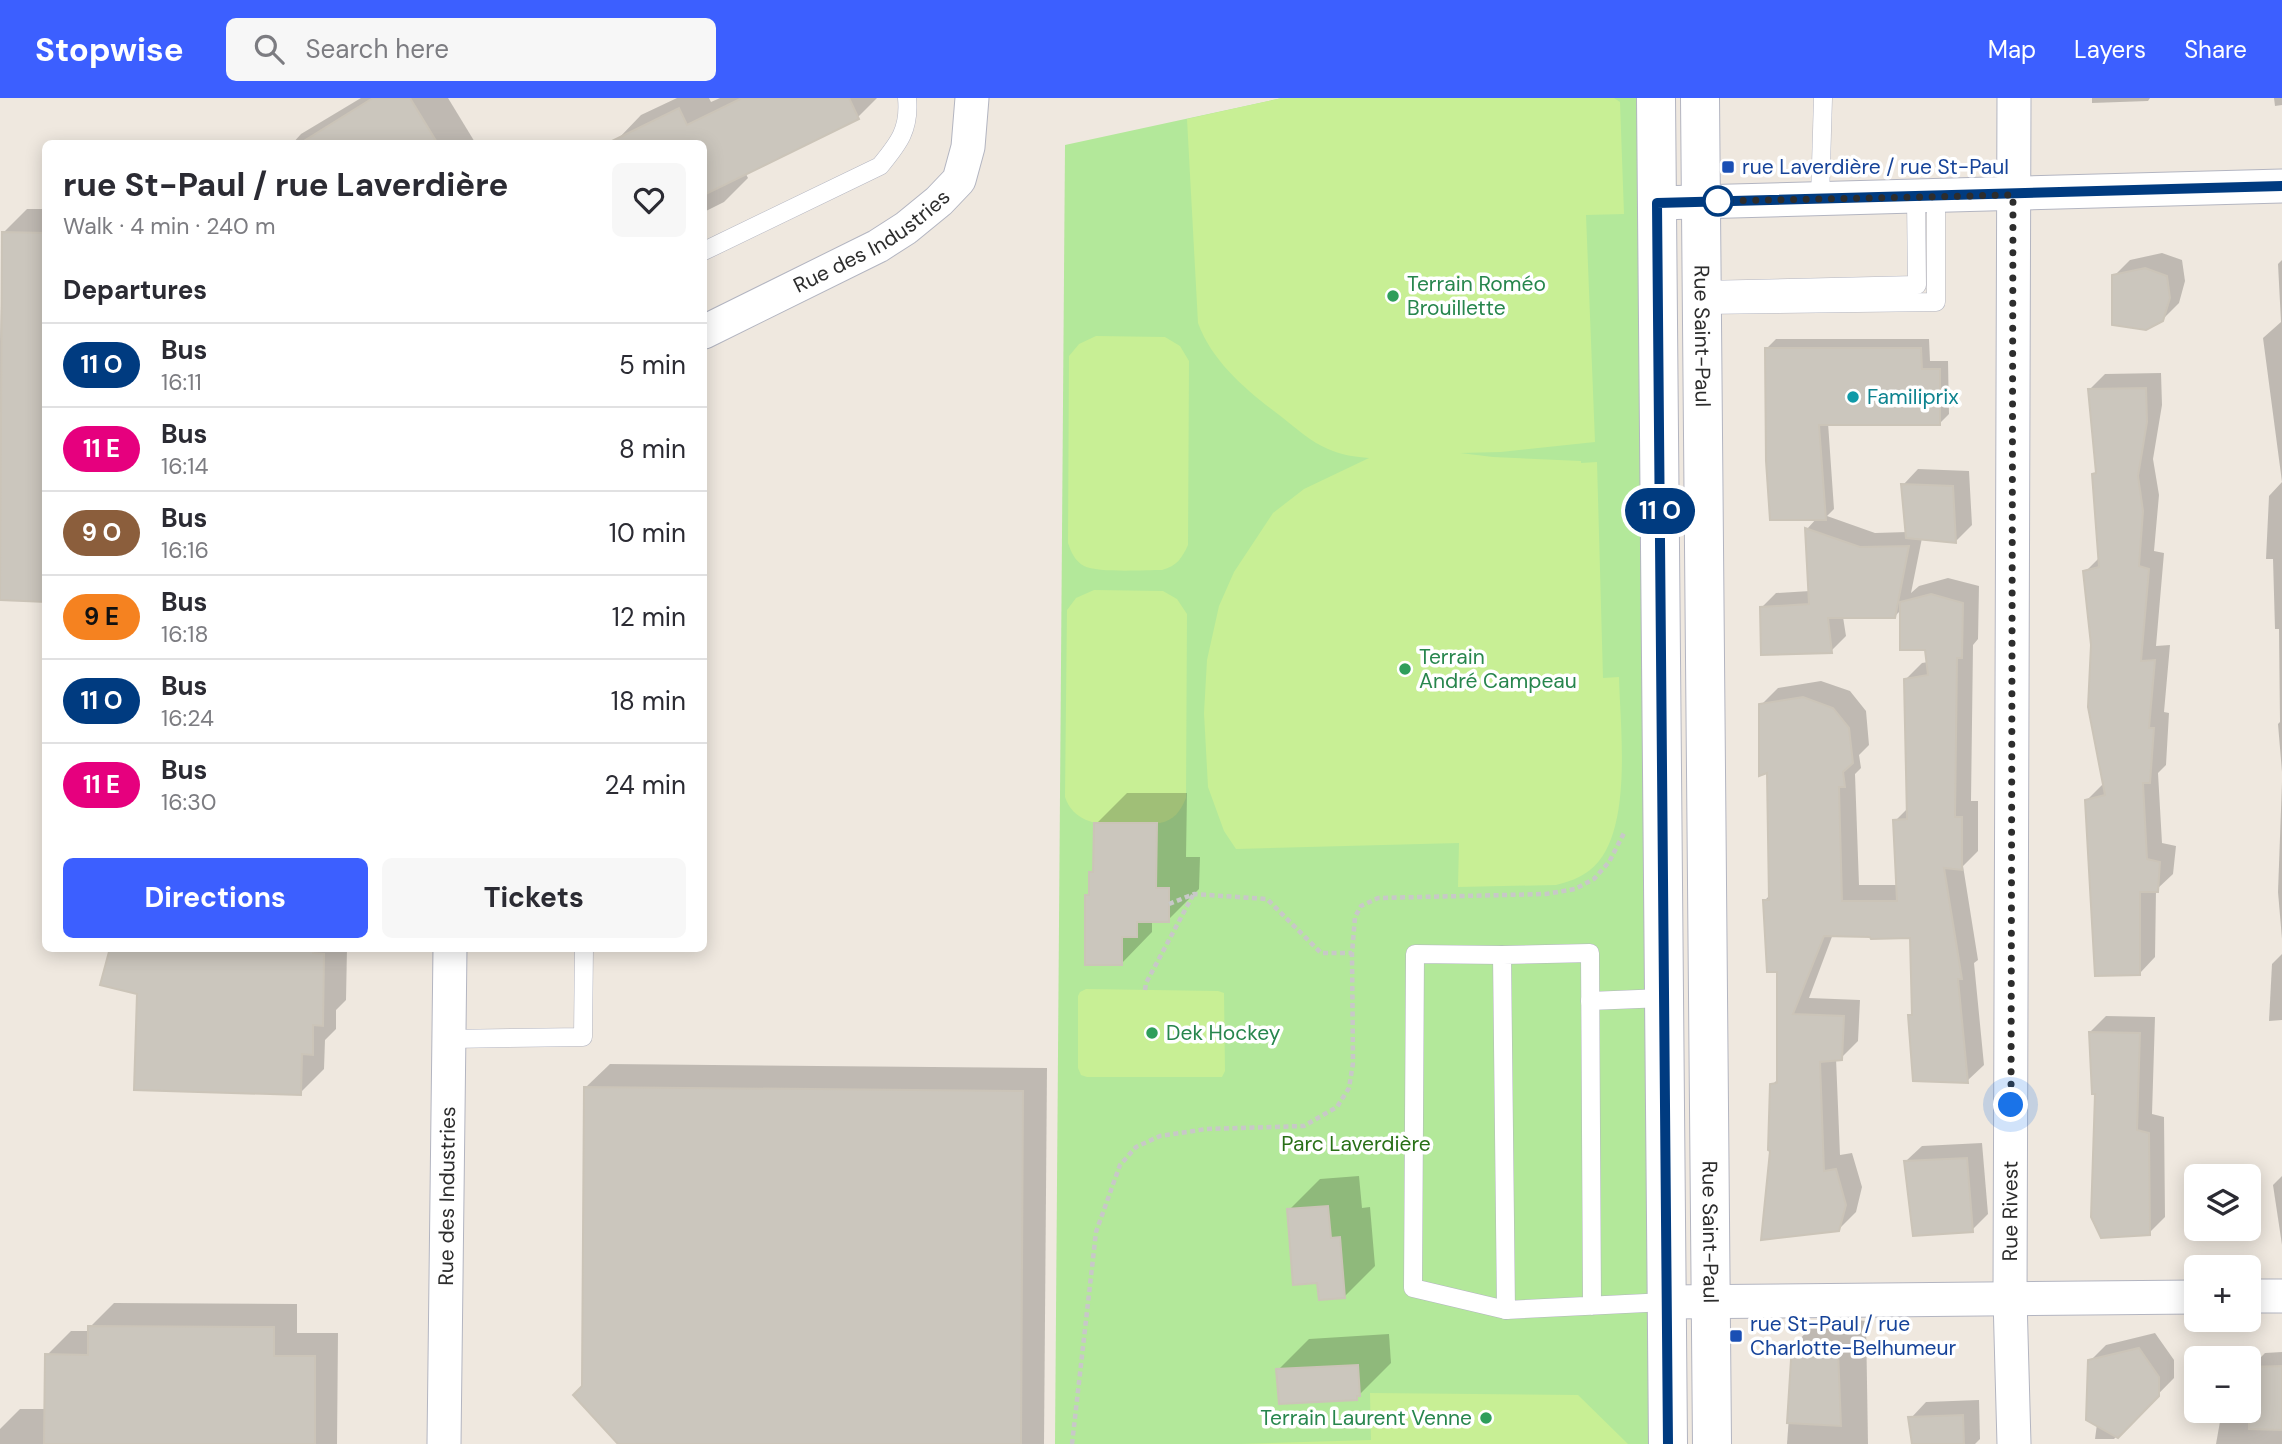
<!DOCTYPE html>
<html lang="en">
<head>
<meta charset="utf-8">
<style>
	body { margin:0; font-family:"DM Sans",sans-serif; background:#f7f7f7; color:#2b2b33; height:100vh; display:flex; flex-direction:column; font-size:26px; white-space:nowrap }
	* { box-sizing:border-box; margin:0 }
	p { font-size:23px; color:#7c7c81 }
	.icon { flex:none; width:38px; height:38px; fill:none; stroke:currentColor; stroke-width:2; stroke-linecap:round; stroke-linejoin:round }
	.map { position:relative; flex:1; overflow:hidden }
	.sheet { position:absolute; left:42px; top:42px; width:665px; height:812px; display:flex; flex-direction:column; background:#fff; border-radius:10px; box-shadow:0 4px 18px #0003 }
	.sheet>* { flex:none }
	.badge { padding:0 14px; border-radius:23px; font-size:24px; line-height:46px }
	.tools { position:absolute; left:2184px; top:1066px; display:grid; gap:14px }
	.tools a { display:grid; place-items:center; width:77px; height:77px; border-radius:10px; background:#fff; box-shadow:0 4px 18px #0003; font-size:35px }
	.you { position:absolute; width:35px; height:35px; margin:-18px; border:5px solid #fff; border-radius:50%; background:#1a73e8; box-shadow:0 0 0 10px #1a73e833 }
	.map>.badge { position:absolute; translate:-50% -50%; box-shadow:0 0 0 4px #fff }
	h2 { padding:0 21px; font-size:26px; line-height:63px }
	.round { display:grid; place-items:center; flex:none; width:74px; height:74px; border-radius:10px; background:#f7f7f7 }
	.summary { display:flex; align-items:center; justify-content:space-between; height:119px; padding:0 21px }
	h1 { font-size:33px; font-weight:700; line-height:52px }
	.primary-button { display:flex; gap:14px; margin-top:auto; padding:14px 21px }
	.primary-button a { flex:1; height:80px; border-radius:10px; background:#3c5fff; color:#fff; font-size:28px; font-weight:700; line-height:80px; text-align:center }
	.primary-button a+a { background:#f7f7f7; color:#2b2b33 }
	ul { padding:0; list-style:none }
	li { display:flex; align-items:center; gap:21px; height:84px; padding:0 21px; border-top:2px solid #e1e1e2 }
	li div { flex:1 }
	li b { display:block; font-size:26px }
	li em { font-style:normal }
	li .badge { min-width:77px; font-weight:700; text-align:center }
	header { display:flex; align-items:center; gap:42px; box-sizing:border-box; height:98px; padding:0 35px; background:#3c5fff; color:#fff }
	header strong { font-size:33px }
	nav { display:flex; gap:38px; margin-inline-start:auto; font-size:24px }
	.search { width:490px; height:63px; background:#f7f7f7; display:flex; align-items:center; gap:18px; box-sizing:border-box; padding:0 24px; border-radius:10px; color:#7c7c81; font-size:26px }
	.map>svg:first-child { display:block }
	.green { fill:#b3e89a }
	.pitch { fill:#c8ef95 }
	.shadow { fill:#0003 }
	.building { fill:#cbc6bd; stroke:#cbc4b8; stroke-width:2 }
	.lines { fill:none; stroke-linecap:round; stroke-linejoin:round }
	.service-casing { stroke:#b3b5c1; stroke-width:19 }
	.minor-casing { stroke:#b3b5c1; stroke-width:35 }
	.tertiary-casing { stroke:#b3b5c1; stroke-width:40 }
	.path { stroke:#c8c8c8; stroke-width:4.5; stroke-dasharray:5 3.5; stroke-linecap:butt }
	.service { stroke:#fff; stroke-width:18 }
	.minor { stroke:#fff; stroke-width:33 }
	.tertiary { stroke:#fff; stroke-width:38 }
	.line-casing { stroke:#fff; stroke-width:16 }
	.line { stroke:#003b80; stroke-width:10 }
	.walk { stroke:#2d2d2d; stroke-width:7; stroke-dasharray:0 12.6 }
	.transit-dot { fill:#1a4fb4; stroke:#fff; stroke-width:2.5 }
	.stop-dot { fill:#fff; stroke:#003b80; stroke-width:3.5 }
	.leisure-dot { fill:#2e9e5b; stroke:#fff; stroke-width:2.5 }
	.culture-dot { fill:#0f9aa8; stroke:#fff; stroke-width:2.5 }
	.labels { text-anchor:middle; dominant-baseline:central; stroke-width:7; stroke-linejoin:round; paint-order:stroke }
	.transit-label { font-size:21px; fill:#164399; stroke:#fff; text-anchor:start }
	.street-label { font-size:21px; fill:#2d2d2d; stroke:#fff }
	.leisure-label { font-size:21px; fill:#27864d; stroke:#fff; text-anchor:start }
	.culture-label { font-size:21px; fill:#0d838f; stroke:#fff; text-anchor:start }
	.park-label { font-size:21px; fill:#297017; stroke:#fff }
</style>
</head>
<body>
<header>
<strong>Stopwise</strong>
<div class="search"><svg class="icon" aria-label="search" viewBox="0 0 24 24"><circle cx="10" cy="10" r="6"/><path d="M15 15l6 6"/></svg>Search here</div>
<nav><a>Map</a><a>Layers</a><a>Share</a></nav>
</header>
<div class="map">
<svg width="2282" height="1346" viewBox="0 0 2282 1346">
	<rect width="100%" height="100%" fill="#efe8df"/>
	<polygon class="green" points="1282,0 1647,0 1659,1346 1055,1346 1065,47"/>
	<g class="pitch">
		<path d="M 1282,0 L 1614,0 L 1620,4 L 1624,116 L 1586,117 L 1595,344 L 1501,354 L 1460,355 L 1493,359 L 1581,363 L 1581,365 L 1597,364 L 1603,580 L 1619,579 C 1620,630 1634,738 1590,772 C 1580,780 1568,784 1556,787 L 1458,789 L 1459,745 L 1236,751 L 1224,733 L 1208,689 L 1204,615 L 1207,562 L 1219,508 L 1234,474 L 1273,415 L 1304,391 L 1369,360 C 1356,359 1341,357 1328,351 C 1311,344 1297,331 1283,320 C 1250,295 1213,266 1198,225 L 1187,21 Z"/>
		<path d="M 1096,238 L 1165,239 L 1180,248 L 1189,263 L 1188,447 C 1182,460 1177,468 1162,472 C 1145,472 1097,475 1084,468 C 1075,463 1071,454 1068,445 L 1069,258 L 1079,246 Z"/>
		<path d="M 1094,492 L 1163,493 L 1177,501 L 1187,516 L 1186,700 C 1180,714 1174,722 1160,725 C 1127,725 1078,737 1065,699 L 1067,512 L 1076,500 Z"/>
		<polygon points="1086,891 1218,893 1224,895 1225,973 1222,979 1087,979 1081,977 1078,970 1078,898 1080,894"/>
		<polygon points="1370,1295 1578,1297 1628,1346 1239,1346 1371,1342"/>
	</g>
	<g class="shadow">
		<polygon points="361,0 448,0 476,46 292,46 301,36"/>
		<polygon points="677,0 709,0 711,4 720,0 877,0 858,19 745,74 748,80 724,104 704,114 704,46 618,41 641,17"/>
		<polygon points="2092,0 2150,0 2148,3 2092,5"/>
		<polygon points="2274,0 2282,0 2282,7 2275,8"/>
		<polygon points="27,111 46,111 46,502 0,501 0,244 3,135"/>
		<polygon points="2162,155 2182,162 2185,183 2179,205 2162,222 2114,178 2130,162"/>
		<polygon points="2282,162 2282,384 2263,240 2281,224 2278,166"/>
		<polygon points="1776,241 1929,241 1930,263 1948,263 1949,316 1940,325 1828,325 1834,411 1827,418 1875,435 1907,434 1903,387 1918,371 1969,373 1972,427 1956,443 1922,440 1911,495 1919,488 1948,480 1979,488 1978,541 1973,547 1971,703 1978,703 1978,753 1963,768 1978,862 1974,865 1984,967 1967,983 1910,918 1914,914 1912,838 1833,836 1809,900 1860,902 1858,943 1841,960 1836,960 1840,1057 1852,1055 1862,1089 1856,1114 1839,1131 1772,1051 1772,987 1779,980 1779,872 1765,802 1770,797 1768,672 1761,607 1778,590 1821,583 1850,593 1866,613 1869,647 1859,657 1861,670 1855,676 1859,787 1898,787 1895,723 1909,709 1905,582 1922,565 1928,564 1927,550 1902,511 1895,518 1843,519 1846,538 1831,553 1761,510 1776,495 1810,493 1807,431 1817,420 1767,250"/>
		<polygon points="2161,275 2162,307 2153,361 2159,397 2154,453 2164,455 2156,548 2170,547 2164,614 2169,615 2166,667 2158,675 2162,745 2176,748 2173,776 2156,792 2155,859 2140,875 2087,702 2103,686 2085,474 2100,459 2094,376 2098,373 2089,292 2105,276"/>
		<polygon points="2282,384 2282,674 2278,626 2280,624 2279,531 2275,531 2273,461 2266,461 2269,398"/>
		<polygon points="2282,684 2282,841 2278,794"/>
		<polygon points="1127,695 1187,695 1186,759 1200,759 1199,791 1168,822 1152,822 1152,834 1121,866 1087,798 1090,794 1090,775 1095,770 1096,726"/>
		<polygon points="112,850 347,850 346,902 336,912 336,931 325,942 324,971 300,995 138,895"/>
		<polygon points="2282,856 2282,922 2269,923 2272,866"/>
		<polygon points="2106,918 2155,919 2152,1016 2164,1019 2165,1119 2149,1135 2097,995 2090,934"/>
		<polygon points="610,966 1047,970 1044,1346 642,1346 584,1288 586,989"/>
		<polygon points="1982,1045 1988,1116 1972,1132 1906,1063 1922,1048"/>
		<polygon points="1359,1078 1362,1110 1370,1109 1375,1168 1344,1199 1319,1183 1289,1112 1320,1081"/>
		<polygon points="2282,1078 2282,1147 2273,1087"/>
		<polygon points="114,1205 297,1206 297,1235 338,1235 337,1346 0,1346 0,1331 20,1311 46,1311 47,1257 71,1233 90,1233 90,1229"/>
		<polygon points="1822,1218 1866,1223 1868,1346 1787,1346 1794,1247"/>
		<polygon points="2155,1235 2174,1262 2174,1280 2114,1341 2095,1341 2097,1326 2090,1263 2106,1247"/>
		<polygon points="1389,1236 1391,1265 1356,1300 1278,1272 1309,1241"/>
		<polygon points="2282,1254 2282,1346 2216,1346 2221,1318 2226,1312 2249,1312 2250,1270 2265,1255"/>
		<polygon points="1979,1302 1980,1341 1975,1346 1913,1346 1911,1320 1926,1304"/>
	</g>
	<g class="building">
		<polygon points="373,0 410,0 438,46 299,46"/>
		<polygon points="742,0 849,0 859,21 704,97 704,46 606,46 679,10 687,27"/>
		<polygon points="2,134 46,135 46,504 0,502"/>
		<polygon points="2145,170 2167,178 2170,200 2163,223 2146,232 2112,227 2112,177"/>
		<polygon points="1765,250 1921,250 1922,271 1940,271 1940,327 1819,327 1826,422 1770,422 1766,363"/>
		<polygon points="2146,290 2147,324 2138,378 2143,413 2139,468 2149,471 2141,563 2155,562 2149,630 2154,630 2150,685 2143,685 2147,761 2160,764 2158,794 2140,794 2140,877 2095,878 2085,702 2105,697 2088,609 2091,547 2083,473 2099,469 2092,376 2096,375 2088,291"/>
		<polygon points="1901,386 1953,388 1956,445 1906,440"/>
		<polygon points="1805,430 1860,449 1909,448 1895,520 1828,520 1832,555 1761,557 1760,509 1809,506"/>
		<polygon points="1931,496 1963,505 1962,560 1957,560 1955,719 1962,719 1962,772 1944,770 1962,881 1958,881 1968,985 1913,983 1908,917 1912,917 1910,840 1871,841 1870,839 1824,838 1793,916 1844,918 1842,962 1820,964 1824,1073 1836,1071 1846,1107 1839,1133 1761,1142 1770,1053 1768,1052 1770,986 1777,985 1777,874 1767,874 1763,802 1769,802 1767,675 1759,678 1759,606 1803,599 1833,610 1849,630 1853,665 1843,674 1845,689 1839,689 1842,803 1897,803 1893,722 1907,721 1904,581 1928,577 1925,552 1900,552 1900,504"/>
		<polygon points="1094,725 1157,725 1156,790 1169,790 1169,824 1137,824 1137,839 1122,839 1122,867 1085,867 1085,797 1089,797 1089,774 1093,774"/>
		<polygon points="110,850 313,850 313,855 324,856 323,928 313,927 313,957 302,956 301,997 134,992 137,896 100,887"/>
		<polygon points="2089,934 2140,935 2137,1032 2149,1035 2150,1137 2101,1140 2091,1119 2095,996 2092,996"/>
		<polygon points="584,989 1023,993 1021,1346 618,1346 573,1297 582,1288"/>
		<polygon points="1967,1060 1973,1134 1913,1138 1904,1063"/>
		<polygon points="1328,1108 1331,1140 1340,1139 1345,1200 1319,1202 1317,1185 1293,1187 1287,1111"/>
		<polygon points="88,1228 274,1229 274,1258 315,1258 315,1346 44,1346 45,1256 88,1257"/>
		<polygon points="1792,1246 1838,1252 1841,1328 1787,1325"/>
		<polygon points="2139,1250 2159,1279 2159,1298 2118,1340 2086,1322 2088,1262"/>
		<polygon points="1358,1267 1360,1298 1357,1298 1357,1302 1279,1306 1276,1271"/>
		<polygon points="2282,1268 2282,1332 2249,1331 2249,1269"/>
		<polygon points="1963,1317 1964,1346 1912,1346 1908,1319"/>
	</g>
	<g class="lines">
		<defs>
			<g id="service">
				<polyline points="1820,101 1823,0"/>
				<path d="M 704,153 L 880,68 C 899,45 910,31 907,0"/>
				<polyline points="1702,192 1917,187 1916,99"/>
				<polyline points="1702,207 1936,204 1936,98"/>
				<polyline points="1502,857 1415,856 1413,1190 1506,1212"/>
				<polyline points="1590,903 1663,900"/>
				<polyline points="449,941 583,939 584,850"/>
				<polyline points="1592,1208 1590,855 1502,857 1506,1212 1666,1204"/>
			</g>
			<g id="minor">
				<polyline points="1657,105 2282,88"/>
				<path id="s1" d="M 704,234 L 878,148 L 906,130 L 939,103 L 959,82 L 968,49 L 972,0"/>
				<polyline points="2249,1198 2282,1198"/>
				<polyline points="1666,1204 2196,1199"/>
				<path id="s2" d="M 444,1346 L 450,850"/>
				<path id="s3" d="M 2014,1346 L 2010,1200 L 2014,0"/>
			</g>
			<g id="tertiary">
				<polyline points="1656,0 1668,1346"/>
				<path id="s4" d="M 1700,0 L 1712,1346"/>
			</g>
		</defs>
		<use href="#service" class="service-casing"/>
		<use href="#minor" class="minor-casing"/>
		<use href="#tertiary" class="tertiary-casing"/>
		<g class="path">
			<polyline points="1169,806 1194,796 1267,801 1321,855 1352,855"/>
			<polyline points="1145,892 1146,885 1193,797"/>
			<polyline points="1072,1346 1096,1134 1120,1067 1136,1049 1160,1038 1206,1031 1304,1028 1337,1009 1349,990 1353,965 1352,855 1355,819 1361,808 1378,800 1546,796 1575,791 1594,781 1609,764 1624,735"/>
		</g>
		<use href="#service" class="service"/>
		<use href="#minor" class="minor"/>
		<use href="#tertiary" class="tertiary"/>
	</g>
	<g class="lines">
		<defs>
			<polyline id="line" points="1668,1346 1657,105 2282,88"/>
		</defs>
		<use href="#line" class="line-casing"/>
		<use href="#line" class="line"/>
		<polyline class="walk" points="1718,103 2013,97 2011,1007"/>
	</g>
	<g class="transit-dot">
		<rect x="1721" y="62" width="14" height="14" rx="3.5"/>
		<rect x="1729" y="1231" width="14" height="14" rx="3.5"/>
	</g>
	<circle class="stop-dot" cx="1718" cy="103" r="14"/>
	<g class="leisure-dot">
		<circle cx="1393" cy="198" r="7"/>
		<circle cx="1405" cy="571" r="7"/>
		<circle cx="1152" cy="935" r="7"/>
		<circle cx="1486" cy="1320" r="7"/>
	</g>
	<circle class="culture-dot" cx="1853" cy="299" r="7"/>
	<g class="labels">
		<g class="transit-label">
			<text x="1742" y="69">rue Laverdière / rue St-Paul</text>
			<text x="1750" y="1226">rue St-Paul / rue<tspan x="1750" dy="24">Charlotte-Belhumeur</tspan></text>
		</g>
		<g class="street-label">
			<text stroke="none"><textPath href="#s1" startOffset="191">Rue des Industries</textPath></text>
			<text stroke="none"><textPath href="#s4" startOffset="238">Rue Saint-Paul</textPath></text>
			<text stroke="none"><textPath href="#s2" startOffset="248">Rue des Industries</textPath></text>
			<text stroke="none"><textPath href="#s3" startOffset="233">Rue Rivest</textPath></text>
			<text stroke="none"><textPath href="#s4" startOffset="1134">Rue Saint-Paul</textPath></text>
		</g>
		<g class="leisure-label">
			<text x="1407" y="186">Terrain Roméo<tspan x="1407" dy="24">Brouillette</tspan></text>
			<text x="1419" y="559">Terrain<tspan x="1419" dy="24">André Campeau</tspan></text>
			<text x="1166" y="935">Dek Hockey</text>
			<text x="1472" y="1320" text-anchor="end">Terrain Laurent Venne</text>
		</g>
		<g class="culture-label">
			<text x="1867" y="299">Familiprix</text>
		</g>
		<g class="park-label">
			<text x="1356" y="1046">Parc Laverdière</text>
		</g>
	</g>
</svg>
<div class="tools">
<a><svg class="icon" aria-label="layers" viewBox="0 0 24 24"><path d="M12 4l9 5-9 5-9-5zM3 14l9 5 9-5"/></svg></a>
<a>+</a>
<a>−</a>
</div>
<div class="you" style="left:2011px;top:1007px"></div>
<b class="badge" style="left:1660px;top:413px;background:#003b80;color:#fff">11 O</b>
<section class="sheet">
<div class="summary"><div><h1>rue St-Paul / rue Laverdière</h1><p>Walk · 4 min · 240 m</p></div><a class="round"><svg class="icon" aria-label="heart" viewBox="0 0 24 24"><path d="M12 20l-8-8c-3-5 5-10 8-4 3-6 11-1 8 4z"/></svg></a></div>
<h2>Departures</h2>
<ul>
<li><span class="badge" style="background:#003b80;color:#fff">11 O</span><div><b>Bus</b><p>16:11</p></div><em>5 min</em></li>
<li><span class="badge" style="background:#e6007e;color:#fff">11 E</span><div><b>Bus</b><p>16:14</p></div><em>8 min</em></li>
<li><span class="badge" style="background:#8b5e3c;color:#fff">9 O</span><div><b>Bus</b><p>16:16</p></div><em>10 min</em></li>
<li><span class="badge" style="background:#f58220;color:#111">9 E</span><div><b>Bus</b><p>16:18</p></div><em>12 min</em></li>
<li><span class="badge" style="background:#003b80;color:#fff">11 O</span><div><b>Bus</b><p>16:24</p></div><em>18 min</em></li>
<li><span class="badge" style="background:#e6007e;color:#fff">11 E</span><div><b>Bus</b><p>16:30</p></div><em>24 min</em></li>
</ul>
<div class="primary-button"><a>Directions</a><a>Tickets</a></div>
</section>
</div>
</body>
</html>
